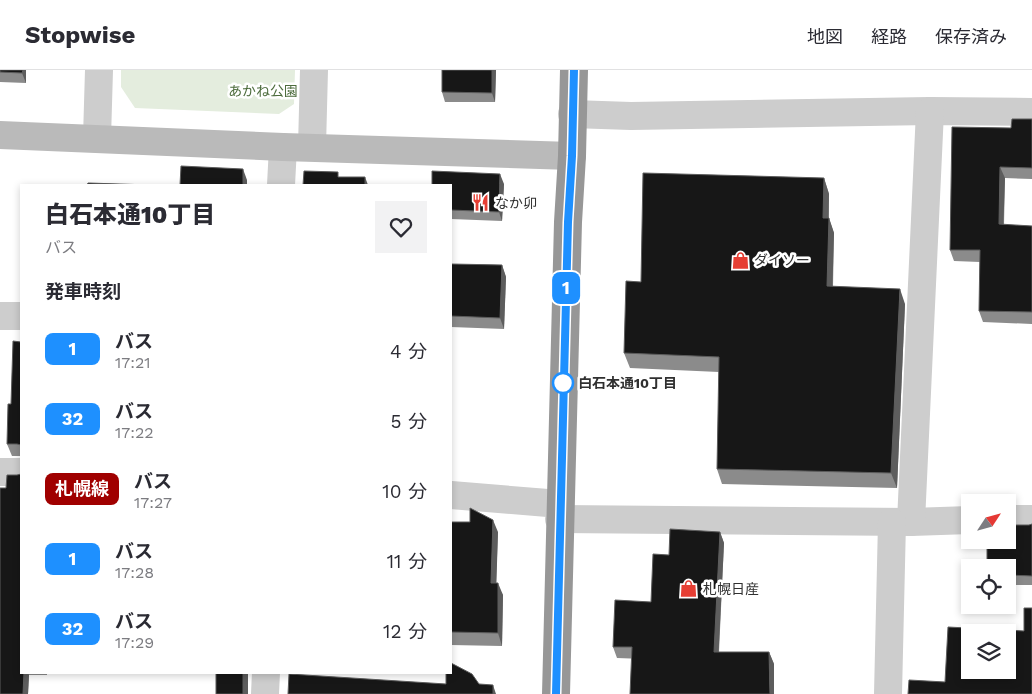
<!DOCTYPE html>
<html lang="ja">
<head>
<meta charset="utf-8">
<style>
	body { margin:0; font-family:"Work Sans","Noto Sans JP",sans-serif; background:#f2f2f3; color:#2b2b33; height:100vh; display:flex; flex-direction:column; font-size:19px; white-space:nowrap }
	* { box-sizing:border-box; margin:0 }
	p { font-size:16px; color:#7c7c81 }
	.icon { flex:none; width:28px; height:28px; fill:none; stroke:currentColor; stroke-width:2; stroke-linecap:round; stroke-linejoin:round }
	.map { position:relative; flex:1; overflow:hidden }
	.panel { position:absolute; left:20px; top:114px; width:432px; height:490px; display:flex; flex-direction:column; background:#fff; border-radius:0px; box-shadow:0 2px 8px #0003 }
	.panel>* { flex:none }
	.badge { padding:0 10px; border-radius:8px; font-size:18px; line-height:32px }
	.needle { width:32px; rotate:54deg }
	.fabs { position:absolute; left:961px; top:424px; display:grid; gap:10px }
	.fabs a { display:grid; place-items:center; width:55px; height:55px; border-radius:0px; background:#fff; box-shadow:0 2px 8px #0003; font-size:25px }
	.map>.badge { position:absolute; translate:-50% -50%; box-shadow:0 0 0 2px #fff }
	h2 { padding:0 25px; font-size:19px; line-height:45px }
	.round { display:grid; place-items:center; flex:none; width:52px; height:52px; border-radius:0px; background:#f2f2f3 }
	.head { display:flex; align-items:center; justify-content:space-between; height:85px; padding:0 25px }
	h1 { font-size:24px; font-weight:800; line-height:38px }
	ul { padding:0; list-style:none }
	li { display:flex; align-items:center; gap:15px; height:70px; padding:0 25px }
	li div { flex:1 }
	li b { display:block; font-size:19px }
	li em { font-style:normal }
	li .badge { min-width:55px; font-weight:700; text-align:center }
	header { display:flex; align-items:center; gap:30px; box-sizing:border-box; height:70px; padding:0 25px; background:#fff; border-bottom:1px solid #e1e1e2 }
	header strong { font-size:24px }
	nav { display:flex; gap:28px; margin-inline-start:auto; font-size:18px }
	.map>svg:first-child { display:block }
	.green { fill:#e4edde }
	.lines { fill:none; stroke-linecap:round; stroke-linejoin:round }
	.street { stroke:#cdcdcd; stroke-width:28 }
	.secondary { stroke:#bababa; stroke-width:28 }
	.highway { stroke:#979797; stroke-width:28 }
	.wall { fill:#8b8b8b }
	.shaded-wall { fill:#5d5d5d }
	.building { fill:#171717; stroke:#5d5d5d; fill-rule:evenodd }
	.line-casing { stroke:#fff; stroke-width:11 }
	.line { stroke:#1e90ff; stroke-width:8 }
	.stop-dot { fill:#fff; stroke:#1e90ff; stroke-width:2.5 }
	.labels { text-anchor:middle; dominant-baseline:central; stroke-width:5; stroke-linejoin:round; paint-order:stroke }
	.park-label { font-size:14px; fill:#4d6c3d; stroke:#fff }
	.poi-label { font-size:14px; fill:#303030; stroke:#fff; text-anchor:start }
	.stop-label { font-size:14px; font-weight:bold; fill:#303030; stroke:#fff; text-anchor:start }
</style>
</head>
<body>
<header>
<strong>Stopwise</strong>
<nav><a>地図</a><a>経路</a><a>保存済み</a></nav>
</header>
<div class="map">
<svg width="1032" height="624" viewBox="0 0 1032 624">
	<rect width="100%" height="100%" fill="#fff"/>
	<polygon class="green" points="121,0 295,0 294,34 279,44 135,38 121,17"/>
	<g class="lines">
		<g class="street">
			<polyline points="572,44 631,46 930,41 1032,42"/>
			<polyline points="97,68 99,0"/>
			<polyline points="312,77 314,0"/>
			<polyline points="281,115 283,77"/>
			<polyline points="0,246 21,246"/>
			<polyline points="0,402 21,402"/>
			<polyline points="451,425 560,434"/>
			<polyline points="559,449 911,452 970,450"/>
			<polyline points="1008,449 1032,449"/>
			<polyline points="911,452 930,41"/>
			<polyline points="265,624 266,602"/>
			<polyline points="888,624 892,452"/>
		</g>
		<polyline class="secondary" points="0,65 283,77 572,86"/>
		<polyline class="highway" points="556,624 568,152 572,86 574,0"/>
	</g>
	<g class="wall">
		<polygon points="0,0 26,0 26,13 0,12"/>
		<polygon points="496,0 495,32 445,32 442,22"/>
		<polygon points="1032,49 1032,109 1005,108 1004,155 1032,156 1032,254 983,252 979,241 980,192 954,191 950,180 1011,58"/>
		<polygon points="824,108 829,124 829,148 834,163 833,217 905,234 897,418 722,414 717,399 719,302 630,298 624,283 641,212"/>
		<polygon points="504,114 502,151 451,149 451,115"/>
		<polygon points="451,194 502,195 506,207 504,259 451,257"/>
		<polygon points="21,272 21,386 12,386 7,374 11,334"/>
		<polygon points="17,405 21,602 47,602 47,605 29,605 28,624 0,624 6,418"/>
		<polygon points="451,452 498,462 496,513 503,525 502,576 451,575"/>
		<polygon points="1032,454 1032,515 1008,515 1008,498 1029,455"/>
		<polygon points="720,462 724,473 719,582 769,582 774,594 617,588 613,577 651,532 669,485"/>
	</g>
	<g class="shaded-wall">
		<polygon points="23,0 26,0 26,13 22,3"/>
		<polygon points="492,0 496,0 495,32 492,23"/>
		<polygon points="1000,97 1005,108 1003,166 999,154"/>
		<polygon points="243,99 247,110 247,115 243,115"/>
		<polygon points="500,104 504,114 502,151 499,142"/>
		<polygon points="365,107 368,115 365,115"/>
		<polygon points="824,108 829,124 828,163 823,148"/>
		<polygon points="829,148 834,163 832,232 827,216"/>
		<polygon points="502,195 506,207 504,259 500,248"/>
		<polygon points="900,219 905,234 897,418 891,403"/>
		<polygon points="493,450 498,462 496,525 491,513"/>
		<polygon points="720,462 724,473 718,594 714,582"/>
		<polygon points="498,513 503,525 502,576 498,563"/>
		<polygon points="769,582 774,594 774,624 770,624"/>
		<polygon points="24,602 28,602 29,605 28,624 23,624"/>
		<rect x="243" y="602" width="5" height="22"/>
		<polygon points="493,615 496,624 493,624"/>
	</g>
	<g class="building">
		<polygon points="0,0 23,0 22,3 0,2"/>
		<polygon points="442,0 492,0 492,23 442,22"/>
		<polygon points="1012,49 1032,49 1032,98 1000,97 999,154 1032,156 1032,242 979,241 980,180 950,180 952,57 1011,58"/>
		<polygon points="181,96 243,99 243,115 180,115"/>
		<polygon points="304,101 338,102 338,107 365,107 365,115 303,115"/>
		<polygon points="432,101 500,104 499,142 451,140 451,115 432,115"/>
		<polygon points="643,103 824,108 823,148 829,148 827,216 900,219 891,403 717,399 719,287 624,283 626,211 641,212"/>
		<polygon points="88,113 150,115 87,115"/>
		<polygon points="451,194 502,195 500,248 451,246"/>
		<polygon points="13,271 21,272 21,375 17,374 7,374 8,334 11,334"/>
		<polygon points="21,404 21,602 24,602 23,624 0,624 0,418 6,418 7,405 17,405"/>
		<polygon points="470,438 493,450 491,513 498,513 498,563 451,562 451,452 470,452"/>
		<polygon points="1032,454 1032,506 1008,505 1008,498 987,498 987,470 1008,470 1008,455 1029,455"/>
		<polygon points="670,459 720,462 714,582 769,582 770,624 630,624 632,577 613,577 615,530 651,532 653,484 669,485"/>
		<path d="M 1024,538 L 1032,538 L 1032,624 L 908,624 L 909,610 L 945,612 L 948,557 L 1024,561 ZM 970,562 L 1008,562 L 1008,600 L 970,600 Z"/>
		<polygon points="451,593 472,604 479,614 493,615 493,624 288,624 289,604 446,614 446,602 451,602"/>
		<rect x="216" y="602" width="27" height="22"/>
	</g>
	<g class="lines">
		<defs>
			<polyline id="line" points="556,624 568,152 572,86 574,0"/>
		</defs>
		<use href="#line" class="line-casing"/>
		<use href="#line" class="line"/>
	</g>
	<defs>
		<symbol id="restaurant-bare" viewBox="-9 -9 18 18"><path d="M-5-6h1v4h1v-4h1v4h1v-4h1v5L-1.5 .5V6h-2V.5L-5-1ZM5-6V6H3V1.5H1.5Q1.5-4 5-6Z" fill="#e63e33" stroke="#fff" stroke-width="2.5" paint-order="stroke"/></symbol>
		<symbol id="shop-bare" viewBox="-9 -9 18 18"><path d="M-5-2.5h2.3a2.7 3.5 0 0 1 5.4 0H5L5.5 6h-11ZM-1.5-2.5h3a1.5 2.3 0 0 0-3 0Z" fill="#e63e33" stroke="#fff" stroke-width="2.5" paint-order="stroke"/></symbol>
	</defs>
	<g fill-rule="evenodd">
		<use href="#restaurant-bare" x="468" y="120" width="25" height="25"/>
		<use href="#shop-bare" x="728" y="178" width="25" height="25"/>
		<use href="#shop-bare" x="676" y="506" width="25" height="25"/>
	</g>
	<circle class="stop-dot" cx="563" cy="313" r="10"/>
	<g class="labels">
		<g class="park-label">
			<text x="263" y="21">あかね公園</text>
		</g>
		<g class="poi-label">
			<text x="495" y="133">なか卯</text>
			<text x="754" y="190">ダイソー</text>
			<text x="703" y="519">札幌日産</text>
		</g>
		<g class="stop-label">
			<text x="578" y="313">白石本通10丁目</text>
		</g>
	</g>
</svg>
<div class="fabs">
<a><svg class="needle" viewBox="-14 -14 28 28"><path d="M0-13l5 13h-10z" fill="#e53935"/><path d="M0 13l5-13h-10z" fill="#7c7c81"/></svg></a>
<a><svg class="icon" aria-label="locate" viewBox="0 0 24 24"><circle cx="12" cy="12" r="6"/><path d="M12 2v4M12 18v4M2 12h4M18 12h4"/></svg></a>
<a><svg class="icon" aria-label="layers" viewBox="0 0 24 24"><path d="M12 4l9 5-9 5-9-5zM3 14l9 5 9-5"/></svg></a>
</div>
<b class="badge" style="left:566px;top:218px;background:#1e90ff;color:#fff">1</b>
<section class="panel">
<div class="head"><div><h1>白石本通10丁目</h1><p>バス</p></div><a class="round"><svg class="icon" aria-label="heart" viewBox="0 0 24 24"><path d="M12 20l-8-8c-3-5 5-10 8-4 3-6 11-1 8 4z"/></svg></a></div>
<h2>発車時刻</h2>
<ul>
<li><span class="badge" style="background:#1e90ff;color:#fff">1</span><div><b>バス</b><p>17:21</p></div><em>4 分</em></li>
<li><span class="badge" style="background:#1e90ff;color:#fff">32</span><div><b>バス</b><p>17:22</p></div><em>5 分</em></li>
<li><span class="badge" style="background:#a00000;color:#fff">札幌線</span><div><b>バス</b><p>17:27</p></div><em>10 分</em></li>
<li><span class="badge" style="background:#1e90ff;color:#fff">1</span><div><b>バス</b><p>17:28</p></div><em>11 分</em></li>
<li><span class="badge" style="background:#1e90ff;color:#fff">32</span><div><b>バス</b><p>17:29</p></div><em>12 分</em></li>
</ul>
</section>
</div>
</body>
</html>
